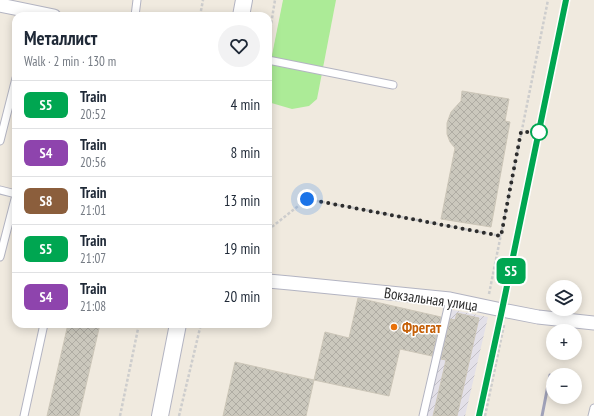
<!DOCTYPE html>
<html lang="en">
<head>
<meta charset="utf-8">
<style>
	body { margin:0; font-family:"PT Sans Narrow",sans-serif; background:#f2f2f3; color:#1f2937; height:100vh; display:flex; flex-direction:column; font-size:15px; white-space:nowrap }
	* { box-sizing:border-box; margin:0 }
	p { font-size:13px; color:#747a83 }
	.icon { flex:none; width:22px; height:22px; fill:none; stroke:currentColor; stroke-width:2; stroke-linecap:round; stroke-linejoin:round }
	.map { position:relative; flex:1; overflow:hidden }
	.sheet { position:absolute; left:12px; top:12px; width:260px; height:316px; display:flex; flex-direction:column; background:#fff; border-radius:12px; box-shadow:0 2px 10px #0003 }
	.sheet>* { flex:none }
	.badge { padding:0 8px; border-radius:6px; font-size:14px; line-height:26px }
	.buttons { position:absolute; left:546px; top:280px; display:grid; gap:8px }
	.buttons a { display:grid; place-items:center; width:36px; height:36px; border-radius:50%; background:#fff; box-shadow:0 2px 10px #0003; font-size:20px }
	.you { position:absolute; width:20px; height:20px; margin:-10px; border:3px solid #fff; border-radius:50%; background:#1a73e8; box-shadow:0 0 0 6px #1a73e833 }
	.map>.badge { position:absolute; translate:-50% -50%; box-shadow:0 0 0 2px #fff }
	.round { display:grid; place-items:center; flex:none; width:42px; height:42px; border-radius:21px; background:#f2f2f3 }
	.overview { display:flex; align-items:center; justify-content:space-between; height:68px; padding:0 12px }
	h1 { font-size:19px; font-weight:800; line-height:30px }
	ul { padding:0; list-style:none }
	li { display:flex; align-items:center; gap:12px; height:48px; padding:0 12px; border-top:1px solid #e0e1e3 }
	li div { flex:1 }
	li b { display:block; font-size:15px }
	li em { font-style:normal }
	li .badge { min-width:44px; font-weight:700; text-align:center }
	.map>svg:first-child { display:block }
	.industrial { fill:url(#industrial-furrows) }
	.grass { fill:#aceb97 }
	.building { fill:url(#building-cross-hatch); stroke:#ccc6b8 }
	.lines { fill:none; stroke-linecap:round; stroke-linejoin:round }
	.service-casing { stroke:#b3b4c2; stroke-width:9 }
	.minor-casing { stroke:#b3b4c2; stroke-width:15 }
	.tertiary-casing { stroke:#b3b4c2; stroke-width:18 }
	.path { stroke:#cdcdcd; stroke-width:2.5; stroke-dasharray:3 2; stroke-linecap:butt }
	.service { stroke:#fff; stroke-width:7 }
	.minor { stroke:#fff; stroke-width:13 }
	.tertiary { stroke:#fff; stroke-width:16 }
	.rail { stroke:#a0a2b9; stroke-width:3 }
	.line-casing { stroke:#fff; stroke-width:9 }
	.line { stroke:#00a651; stroke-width:6 }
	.walk { stroke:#2d2d2d; stroke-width:4; stroke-dasharray:0 7.2 }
	.stop-dot { fill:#fff; stroke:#00a651; stroke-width:2 }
	.food-dot { fill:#e8710a; stroke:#fff; stroke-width:1.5 }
	.labels { text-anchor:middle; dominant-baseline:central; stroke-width:3; stroke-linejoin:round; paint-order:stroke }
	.street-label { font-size:15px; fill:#2d2d2d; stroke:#fff }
	.food-label { font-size:15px; font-weight:bold; fill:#c56008; stroke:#fff; text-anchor:start }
</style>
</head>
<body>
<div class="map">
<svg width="594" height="416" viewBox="0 0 594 416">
	<defs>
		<pattern id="industrial-furrows" width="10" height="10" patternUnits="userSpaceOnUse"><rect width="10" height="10" fill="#e3e0e8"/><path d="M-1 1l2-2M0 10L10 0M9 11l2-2" fill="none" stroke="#c3c0c7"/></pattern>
		<pattern id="building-cross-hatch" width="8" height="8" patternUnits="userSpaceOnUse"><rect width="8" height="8" fill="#cbc8bd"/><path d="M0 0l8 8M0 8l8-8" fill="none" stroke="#afaca3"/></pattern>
	</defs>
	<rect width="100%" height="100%" fill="#f0eadf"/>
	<polygon class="industrial" points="448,309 488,317 465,416 423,416"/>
	<polygon class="grass" points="283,0 336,0 317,99 309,106 292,109 268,102 268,75"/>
	<g class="building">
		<polygon points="462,91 509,99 505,121 510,122 491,227 441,219 455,148 450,142 447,134 447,123 451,112 461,101"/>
		<polygon points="358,298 441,317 432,356 400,349 389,396 314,380 325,332 349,338"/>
		<polygon points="457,313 479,318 457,416 433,416 446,360 441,359 450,319 455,320"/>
		<polygon points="68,324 100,324 79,416 47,416"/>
		<polygon points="235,362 314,380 306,416 223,416"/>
	</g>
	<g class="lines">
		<defs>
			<g id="service">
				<polyline points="135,16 137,0"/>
				<polyline points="268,60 393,85"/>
				<polyline points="0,141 16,78"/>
				<polyline points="0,190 16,194"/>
				<polyline points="0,257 16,195"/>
				<polyline points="24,416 44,324"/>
				<polyline points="423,416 450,299"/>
				<polyline points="592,416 594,408"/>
			</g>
			<g id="minor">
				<polyline points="0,5 54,16"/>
				<polyline points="268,281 290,283 450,299 502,310 538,317 594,323"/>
			</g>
			<g id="tertiary">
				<polyline points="241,16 244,0"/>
				<polyline points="160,416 178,324"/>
			</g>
		</defs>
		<use href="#service" class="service-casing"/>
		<use href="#minor" class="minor-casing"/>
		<use href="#tertiary" class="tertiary-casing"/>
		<g class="path">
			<polyline points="200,16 203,0"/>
			<polyline points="268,43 275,0"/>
			<polyline points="268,230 307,199 501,236"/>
			<polyline points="489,294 548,0"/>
			<polyline points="120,416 139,324"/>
			<polyline points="179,416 201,324"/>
			<polyline points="485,416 504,325"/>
		</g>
		<use href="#service" class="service"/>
		<use href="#minor" class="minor"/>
		<use href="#tertiary" class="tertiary"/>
		<g class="rail">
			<polyline points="479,416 502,310 566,0"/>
			<polyline points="542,416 550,375"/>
		</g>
	</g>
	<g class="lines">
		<defs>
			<polyline id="line" points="479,416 502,310 566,0"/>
		</defs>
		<use href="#line" class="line-casing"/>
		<use href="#line" class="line"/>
		<polyline class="walk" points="307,199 501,236 521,132 539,132"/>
	</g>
	<circle class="stop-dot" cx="539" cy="132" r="8"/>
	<circle class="food-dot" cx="394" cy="327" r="4"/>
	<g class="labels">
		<g class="street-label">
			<text transform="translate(431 299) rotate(8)">Вокзальная улица</text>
		</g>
		<g class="food-label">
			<text x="402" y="327">Фрегат</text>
		</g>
	</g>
</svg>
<div class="buttons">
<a><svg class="icon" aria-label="layers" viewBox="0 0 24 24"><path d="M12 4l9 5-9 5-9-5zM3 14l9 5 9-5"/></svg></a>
<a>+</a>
<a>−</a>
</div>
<div class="you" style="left:307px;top:199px"></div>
<b class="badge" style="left:511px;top:271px;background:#00a651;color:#fff">S5</b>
<section class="sheet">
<div class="overview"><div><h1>Металлист</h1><p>Walk · 2 min · 130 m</p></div><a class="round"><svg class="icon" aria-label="heart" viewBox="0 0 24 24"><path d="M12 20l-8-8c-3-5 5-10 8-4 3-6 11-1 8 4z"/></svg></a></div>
<ul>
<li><span class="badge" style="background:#00a651;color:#fff">S5</span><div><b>Train</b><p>20:52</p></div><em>4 min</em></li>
<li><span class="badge" style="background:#8e44ad;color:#fff">S4</span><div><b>Train</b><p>20:56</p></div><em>8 min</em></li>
<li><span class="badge" style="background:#8b5e3c;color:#fff">S8</span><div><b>Train</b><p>21:01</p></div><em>13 min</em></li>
<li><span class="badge" style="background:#00a651;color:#fff">S5</span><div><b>Train</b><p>21:07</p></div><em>19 min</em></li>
<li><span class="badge" style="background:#8e44ad;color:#fff">S4</span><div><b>Train</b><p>21:08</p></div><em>20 min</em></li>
</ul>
</section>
</div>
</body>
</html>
